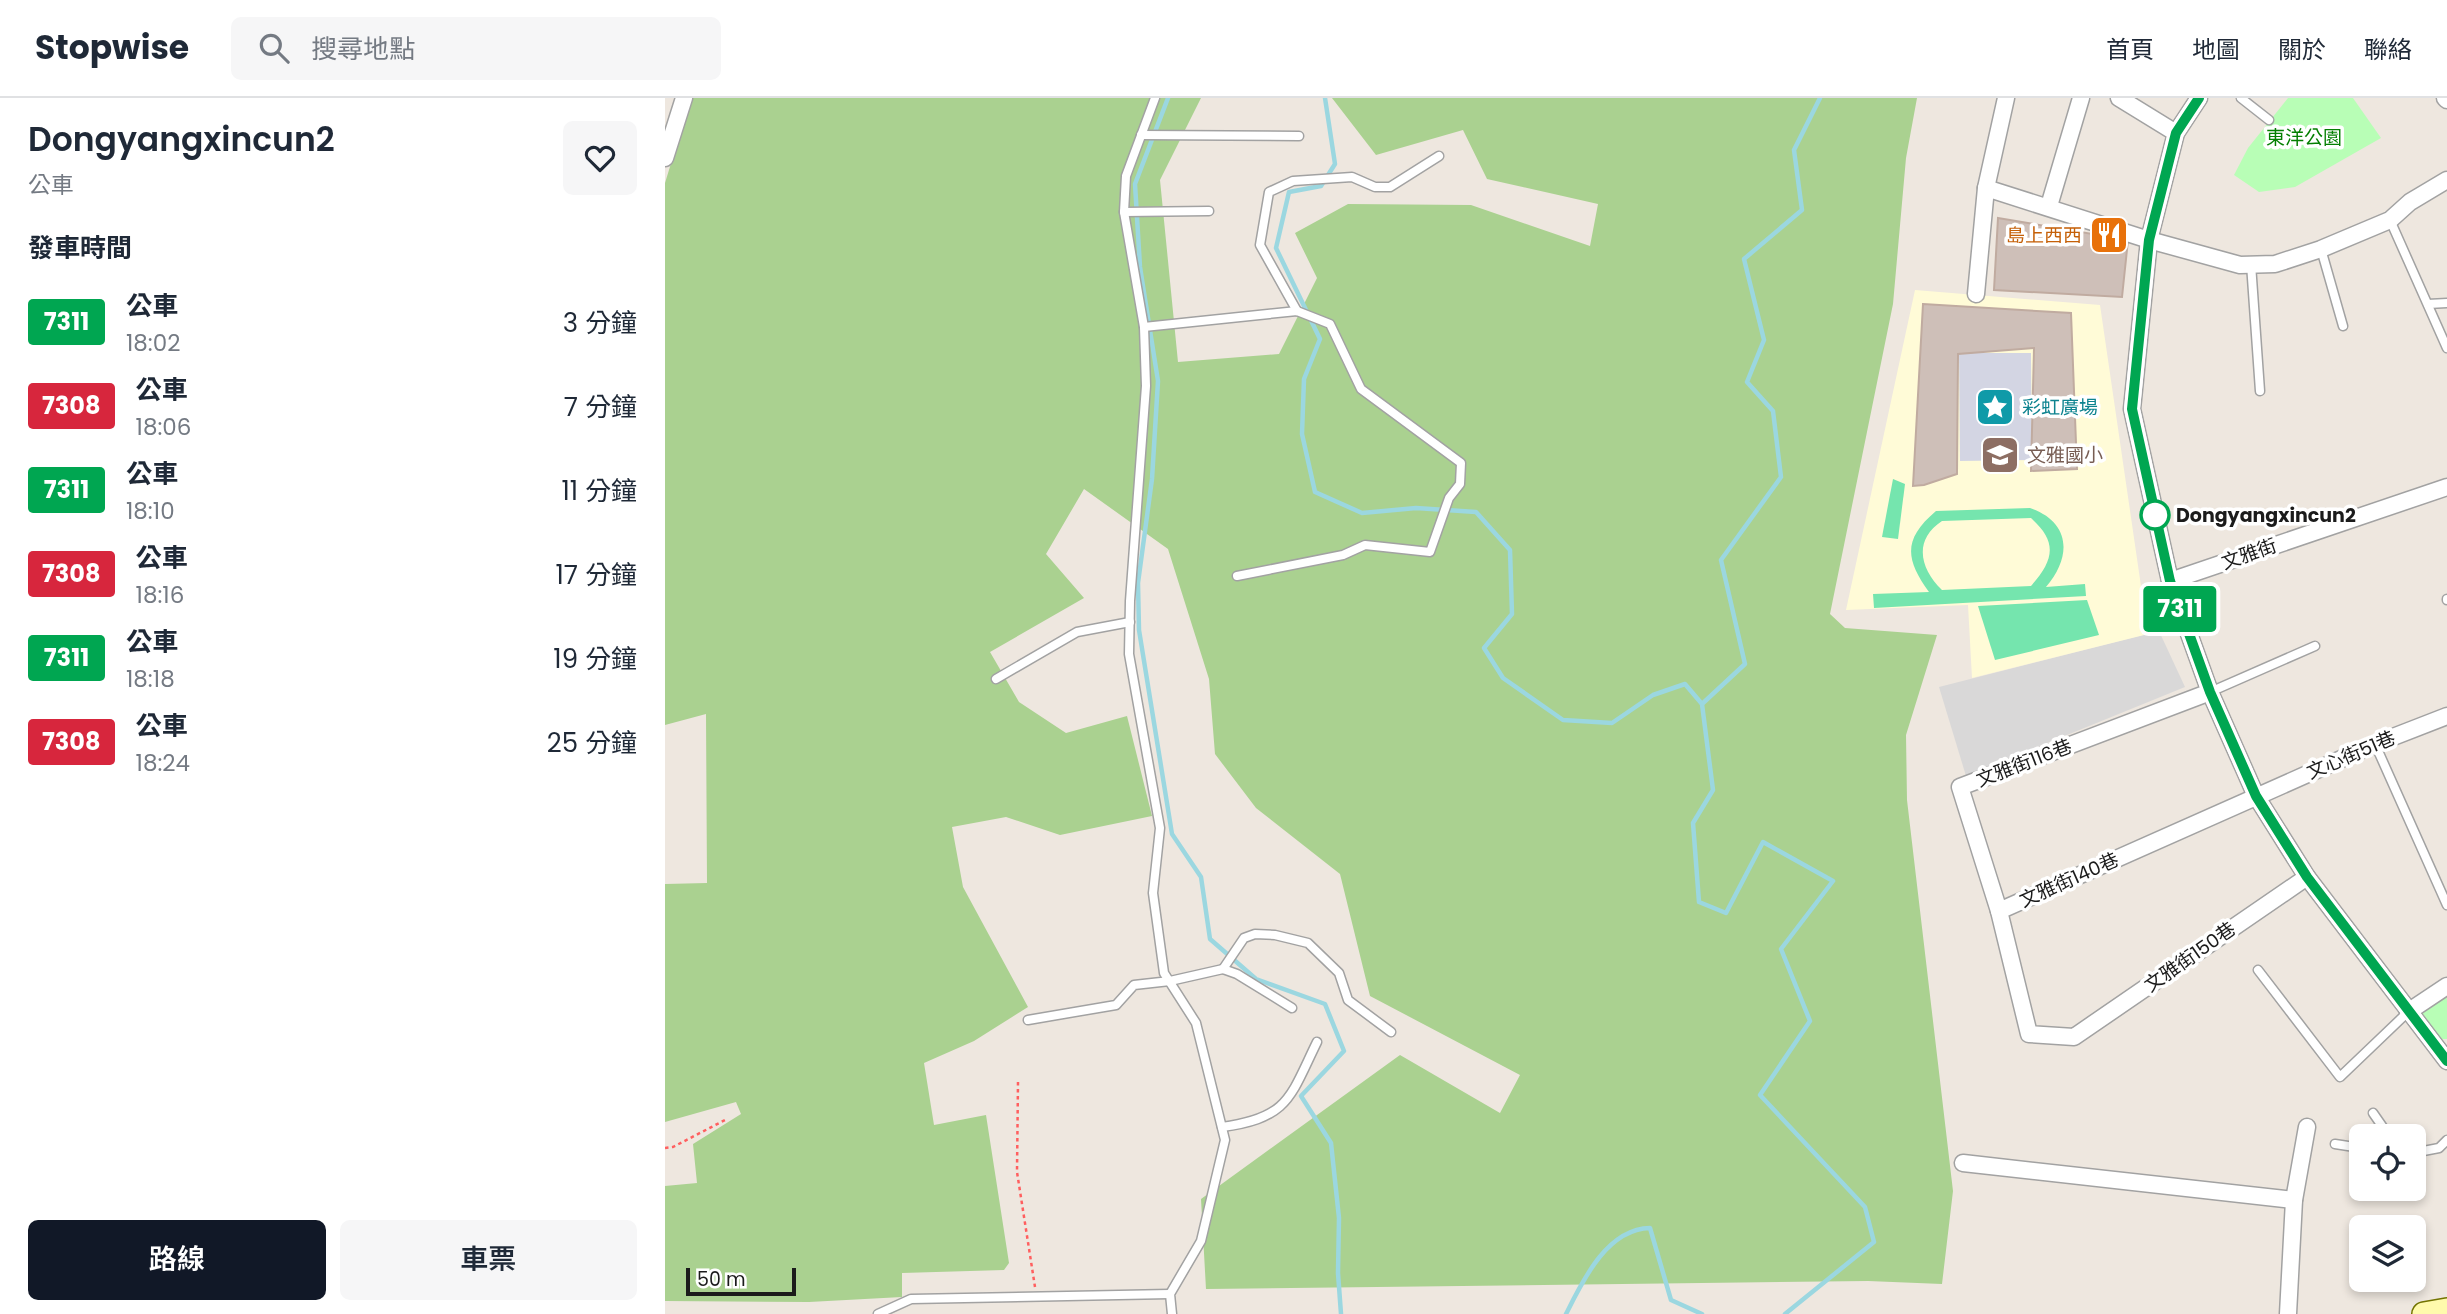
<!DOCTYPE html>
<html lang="zh-TW">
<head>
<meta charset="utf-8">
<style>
	body { margin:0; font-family:Poppins,"Noto Sans TC",sans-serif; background:#f6f6f7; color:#1f2937; height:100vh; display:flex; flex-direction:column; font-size:26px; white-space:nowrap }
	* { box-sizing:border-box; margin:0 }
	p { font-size:23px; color:#747a83 }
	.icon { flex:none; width:38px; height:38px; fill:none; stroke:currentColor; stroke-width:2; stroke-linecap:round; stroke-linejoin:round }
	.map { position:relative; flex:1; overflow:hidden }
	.drawer { display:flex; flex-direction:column; background:#fff; width:665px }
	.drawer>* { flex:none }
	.badge { padding:0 14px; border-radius:5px; font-size:24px; line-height:46px }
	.fabs { position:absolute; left:1684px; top:1026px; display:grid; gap:14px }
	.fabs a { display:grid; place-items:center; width:77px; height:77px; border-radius:10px; background:#fff; box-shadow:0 4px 10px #0003; font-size:35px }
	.scale { position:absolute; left:21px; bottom:18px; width:110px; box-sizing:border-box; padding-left:7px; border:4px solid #1b1b1b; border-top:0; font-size:19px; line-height:24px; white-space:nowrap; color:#1b1b1b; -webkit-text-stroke:5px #fff; paint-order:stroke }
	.map>.badge { position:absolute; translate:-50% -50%; box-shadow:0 0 0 4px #fff }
	h2 { padding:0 28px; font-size:26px; line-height:63px }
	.round { display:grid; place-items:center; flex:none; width:74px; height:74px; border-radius:10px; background:#f6f6f7 }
	.headline { display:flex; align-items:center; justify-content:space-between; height:119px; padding:0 28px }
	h1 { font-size:33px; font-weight:600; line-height:52px }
	.action { display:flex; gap:14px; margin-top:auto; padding:14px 28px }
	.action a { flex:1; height:80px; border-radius:10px; background:#111827; color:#fff; font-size:28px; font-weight:600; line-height:80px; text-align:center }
	.action a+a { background:#f6f6f7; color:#1f2937 }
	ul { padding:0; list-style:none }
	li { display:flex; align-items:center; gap:21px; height:84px; padding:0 28px }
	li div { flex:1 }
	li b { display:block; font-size:26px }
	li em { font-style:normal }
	li .badge { min-width:77px; font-weight:700; text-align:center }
	header { display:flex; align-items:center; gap:42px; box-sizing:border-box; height:98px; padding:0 35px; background:#fff; border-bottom:2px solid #e0e1e3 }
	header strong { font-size:33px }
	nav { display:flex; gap:38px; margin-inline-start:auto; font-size:24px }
	.search { width:490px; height:63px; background:#f6f6f7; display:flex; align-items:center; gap:18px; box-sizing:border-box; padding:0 24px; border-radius:10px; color:#747a83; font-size:26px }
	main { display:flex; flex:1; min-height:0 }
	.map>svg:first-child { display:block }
	.residential { fill:#d9d8d8 }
	.education { fill:#fffbd7 }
	.forest { fill:#aad190 }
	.park { fill:#b8feb6 }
	.pitch { fill:#75e5ae; fill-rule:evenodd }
	.plaza { fill:#d3d5e3 }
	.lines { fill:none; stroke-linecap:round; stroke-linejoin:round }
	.stream { stroke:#9bd7e0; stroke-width:4.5 }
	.building { fill:#cebfb8; stroke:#c0aba0; stroke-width:2 }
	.lane-casing { stroke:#a2a2a2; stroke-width:11 }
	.street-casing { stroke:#a2a2a2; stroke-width:19 }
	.secondary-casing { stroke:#737400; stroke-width:26 }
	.path { stroke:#ff5f5f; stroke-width:2.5; stroke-dasharray:3.5 3.5; stroke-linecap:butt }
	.lane { stroke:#fff; stroke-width:8 }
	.street { stroke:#fff; stroke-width:16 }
	.secondary { stroke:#fffaac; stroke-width:23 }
	.line-casing { stroke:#fff; stroke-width:16 }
	.line { stroke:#00a651; stroke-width:10 }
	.stop-dot { fill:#fff; stroke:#00a651; stroke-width:3.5 }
	.labels { text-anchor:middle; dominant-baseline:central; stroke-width:7; stroke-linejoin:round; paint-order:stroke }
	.park-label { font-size:19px; fill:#047f02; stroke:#fff }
	.food-label { font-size:19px; fill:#c56008; stroke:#fff; text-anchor:end }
	.culture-label { font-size:19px; fill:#0d838f; stroke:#fff; text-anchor:start }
	.education-label { font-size:19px; fill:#785e54; stroke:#fff; text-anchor:start }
	.stop-label { font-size:19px; font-weight:bold; fill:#1b1b1b; stroke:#fff; text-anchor:start }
	.street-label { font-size:19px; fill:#1b1b1b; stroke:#fff }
</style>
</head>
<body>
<header>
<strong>Stopwise</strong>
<div class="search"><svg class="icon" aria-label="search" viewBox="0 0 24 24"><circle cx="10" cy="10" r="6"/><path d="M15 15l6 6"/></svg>搜尋地點</div>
<nav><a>首頁</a><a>地圖</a><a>關於</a><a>聯絡</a></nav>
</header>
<main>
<section class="drawer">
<div class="headline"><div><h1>Dongyangxincun2</h1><p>公車</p></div><a class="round"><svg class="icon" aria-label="heart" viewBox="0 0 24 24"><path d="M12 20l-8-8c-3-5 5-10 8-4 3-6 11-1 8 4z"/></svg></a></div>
<h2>發車時間</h2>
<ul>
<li><span class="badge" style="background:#00a651;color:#fff">7311</span><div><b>公車</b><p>18:02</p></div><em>3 分鐘</em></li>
<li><span class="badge" style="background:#d7263d;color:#fff">7308</span><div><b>公車</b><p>18:06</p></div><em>7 分鐘</em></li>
<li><span class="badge" style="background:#00a651;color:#fff">7311</span><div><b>公車</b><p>18:10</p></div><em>11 分鐘</em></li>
<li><span class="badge" style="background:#d7263d;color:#fff">7308</span><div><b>公車</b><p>18:16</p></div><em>17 分鐘</em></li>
<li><span class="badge" style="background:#00a651;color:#fff">7311</span><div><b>公車</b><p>18:18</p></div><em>19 分鐘</em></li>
<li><span class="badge" style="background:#d7263d;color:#fff">7308</span><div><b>公車</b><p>18:24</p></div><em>25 分鐘</em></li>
</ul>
<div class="action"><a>路線</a><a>車票</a></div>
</section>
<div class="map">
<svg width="1782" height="1216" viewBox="0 0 1782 1216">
	<rect width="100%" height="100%" fill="#eee7df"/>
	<polygon class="residential" points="1494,533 1520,589 1301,678 1274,589"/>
	<polygon class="education" points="1250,192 1435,207 1483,536 1307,580 1303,507 1181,512"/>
	<polygon class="forest" points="26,0 536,0 495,82 513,264 614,256 652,180 630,135 683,106 806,107 925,148 933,106 822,81 798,32 711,57 667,0 1252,0 1241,60 1228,206 1165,516 1180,530 1272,537 1241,637 1242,702 1288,1093 1277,1186 1203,1183 541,1191 536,1101 735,957 835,1015 855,977 705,898 675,776 591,710 550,656 544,581 503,451 419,391 381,456 419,500 325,554 354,604 401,635 462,618 487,718 395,737 341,719 287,729 298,789 363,909 309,943 259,965 269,1027 321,1017 344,1165 339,1172 237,1175 237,1199 144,1204 0,1203 0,1088 32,1085 28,1046 76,1016 71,1004 0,1024 0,786 42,785 41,616 0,627 0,85"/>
	<g class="park">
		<polygon points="1623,0 1688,0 1716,40 1630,89 1594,94 1569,77 1583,50"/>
		<polygon points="1782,894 1782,941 1777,941 1755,916"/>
	</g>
	<g class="pitch">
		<polygon points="1228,381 1240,386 1233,441 1217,439"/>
		<path d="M 1365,410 C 1406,424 1407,459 1381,489 L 1420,486 L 1421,498 L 1209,510 L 1208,496 L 1264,494 C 1240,461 1238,441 1271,413 ZM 1366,420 C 1393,444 1389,462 1366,488 L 1277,492 C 1255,471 1248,442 1277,423 Z"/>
		<polygon points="1422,502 1434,537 1330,562 1313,508"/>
	</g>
	<polygon class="plaza" points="1294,255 1366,255 1367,362 1295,363"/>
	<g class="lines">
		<g class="stream">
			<polyline points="503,0 470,86 475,169 493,283 487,381 473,485 474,532 507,736 536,779 545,841 591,881 660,906 679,953 636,998 666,1045 674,1120 673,1175 676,1216"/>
			<polyline points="660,0 670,66 656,88 624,94 611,150 655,241 639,281 637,336 650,394 697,415 751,410 811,414 845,452 847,516 819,550 838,580 898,622 947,625 988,597 1020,586 1037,606"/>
			<path d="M 901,1216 C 918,1182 942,1131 985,1130 L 1006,1202 L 1037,1216"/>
			<polyline points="1120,1216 1209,1144 1200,1109 1095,997 1145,923 1116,851 1168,783 1098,744 1061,815 1034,804 1028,725 1048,692 1037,606 1080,566 1056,462 1116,379 1108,313 1082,284 1099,242 1079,161 1137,112 1129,52 1155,0"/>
		</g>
	</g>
	<g class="building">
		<polygon points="1333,120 1463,142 1457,199 1329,192"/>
		<polygon points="1258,206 1406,215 1412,371 1366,373 1369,250 1293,256 1292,376 1259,387 1248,388"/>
	</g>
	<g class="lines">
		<defs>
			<g id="lane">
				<polyline points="490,0 461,78 459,114 479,229 481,288 465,503 464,556 495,730 488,795 499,875 531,925 560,1042 536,1143 505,1196 507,1216"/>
				<polyline points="1576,0 1604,22"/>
				<polyline points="476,37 634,38"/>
				<polyline points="459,114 544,113"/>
				<polyline points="1725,122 1782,250"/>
				<polyline points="1656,151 1678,228"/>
				<polyline points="1586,166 1595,293"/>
				<polyline points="1763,206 1782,205"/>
				<polyline points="632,213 595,147 604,94 628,83 687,79 710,89 725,89 774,58"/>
				<polyline points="479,229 632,213 665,226 696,291 796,365 795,386 784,400 765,454 700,447 678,457 572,478"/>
				<polyline points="1782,502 1782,501"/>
				<polyline points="331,581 412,534 465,524"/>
				<polyline points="1545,594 1650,548"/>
				<polyline points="1710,646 1782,807"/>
				<polyline points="558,871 579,840 590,836 610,837 643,845 674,875 683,902 726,934"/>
				<polyline points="1593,872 1675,979 1743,914"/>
				<polyline points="363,922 451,907 469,887 505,883 558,871 572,876 627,910"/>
				<polyline points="1708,1015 1724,1038"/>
				<path d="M 557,1029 C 624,1020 625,999 652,944"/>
				<polyline points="1670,1046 1696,1050"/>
				<polyline points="1748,1055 1774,1050 1782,1042"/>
				<polyline points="213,1216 246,1201 505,1196"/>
			</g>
			<g id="street">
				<polyline points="1454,0 1511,35"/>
				<polyline points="1534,0 1511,35 1484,142 1467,311 1505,483 1545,594 1591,698 1642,779 1782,963"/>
				<polyline points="1780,0 1782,2"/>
				<polyline points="0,60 19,0"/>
				<polyline points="1321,90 1484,142 1575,167 1610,166 1656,151 1725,122 1745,104 1782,82"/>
				<polyline points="1384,108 1416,0"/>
				<polyline points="1311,196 1321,90 1341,0"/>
				<polyline points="1505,483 1782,389"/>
				<polyline points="1642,779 1409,939 1364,936 1334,813 1710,646 1782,618"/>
				<polyline points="1334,813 1295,689 1545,594"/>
				<polyline points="1743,914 1782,888"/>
				<polyline points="1298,1065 1629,1102"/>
				<polyline points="1623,1216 1629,1102 1642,1029"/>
			</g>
			<polyline id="secondary" points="1759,1216 1782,1212"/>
		</defs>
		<use href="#lane" class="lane-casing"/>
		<use href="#street" class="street-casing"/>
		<use href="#secondary" class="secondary-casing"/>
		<g class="path">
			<polyline points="353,984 352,1074 370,1189"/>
			<polyline points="0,1050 8,1049 60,1022"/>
		</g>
		<use href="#lane" class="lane"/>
		<use href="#street" class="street"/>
		<use href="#secondary" class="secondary"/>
	</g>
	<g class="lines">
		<defs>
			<polyline id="line" points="1534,0 1511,35 1484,142 1467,311 1505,483 1545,594 1591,698 1642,779 1782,963"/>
		</defs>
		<use href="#line" class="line-casing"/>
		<use href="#line" class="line"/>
	</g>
	<defs>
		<symbol id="restaurant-square" viewBox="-11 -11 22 22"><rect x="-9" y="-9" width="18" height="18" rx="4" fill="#e8710a" stroke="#fff"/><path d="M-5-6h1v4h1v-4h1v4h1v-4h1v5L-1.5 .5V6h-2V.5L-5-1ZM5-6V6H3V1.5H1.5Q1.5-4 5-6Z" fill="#fff"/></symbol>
		<symbol id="sight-square" viewBox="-11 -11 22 22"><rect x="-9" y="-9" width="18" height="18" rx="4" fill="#0f9aa8" stroke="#fff"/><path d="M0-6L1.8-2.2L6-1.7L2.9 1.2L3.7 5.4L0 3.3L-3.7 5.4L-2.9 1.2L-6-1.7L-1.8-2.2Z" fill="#fff"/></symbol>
		<symbol id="school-square" viewBox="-11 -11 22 22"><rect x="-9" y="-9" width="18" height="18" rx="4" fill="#8d6e63" stroke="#fff"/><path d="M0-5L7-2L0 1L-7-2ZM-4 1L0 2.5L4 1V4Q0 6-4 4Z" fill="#fff"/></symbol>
	</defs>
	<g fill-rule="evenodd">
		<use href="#restaurant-square" x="1422" y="115" width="44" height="44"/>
		<use href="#sight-square" x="1308" y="287" width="44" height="44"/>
		<use href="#school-square" x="1313" y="335" width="44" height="44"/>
	</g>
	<circle class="stop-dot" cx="1490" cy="417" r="14"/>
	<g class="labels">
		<g class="park-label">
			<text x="1639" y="39">東洋公園</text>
		</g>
		<g class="food-label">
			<text x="1417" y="137">島上西西</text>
		</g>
		<g class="culture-label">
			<text x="1357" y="309">彩虹廣場</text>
		</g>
		<g class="education-label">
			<text x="1362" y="357">文雅國小</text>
		</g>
		<g class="stop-label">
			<text x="1511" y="417">Dongyangxincun2</text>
		</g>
		<g class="street-label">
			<text transform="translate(1584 456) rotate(-19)">文雅街</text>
			<text transform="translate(1686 657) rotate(-23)">文心街51巷</text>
			<text transform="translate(1359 665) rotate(-21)">文雅街116巷</text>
			<text transform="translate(1404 782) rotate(-24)">文雅街140巷</text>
			<text transform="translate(1525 859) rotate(-35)">文雅街150巷</text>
		</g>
	</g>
</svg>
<div class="fabs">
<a><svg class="icon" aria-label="locate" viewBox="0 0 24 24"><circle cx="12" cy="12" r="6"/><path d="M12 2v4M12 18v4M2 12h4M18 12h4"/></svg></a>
<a><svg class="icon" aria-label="layers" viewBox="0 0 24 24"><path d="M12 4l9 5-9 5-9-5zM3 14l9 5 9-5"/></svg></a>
</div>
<div class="scale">50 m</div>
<b class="badge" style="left:1515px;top:511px;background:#00a651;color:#fff">7311</b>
</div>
</main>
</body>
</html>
